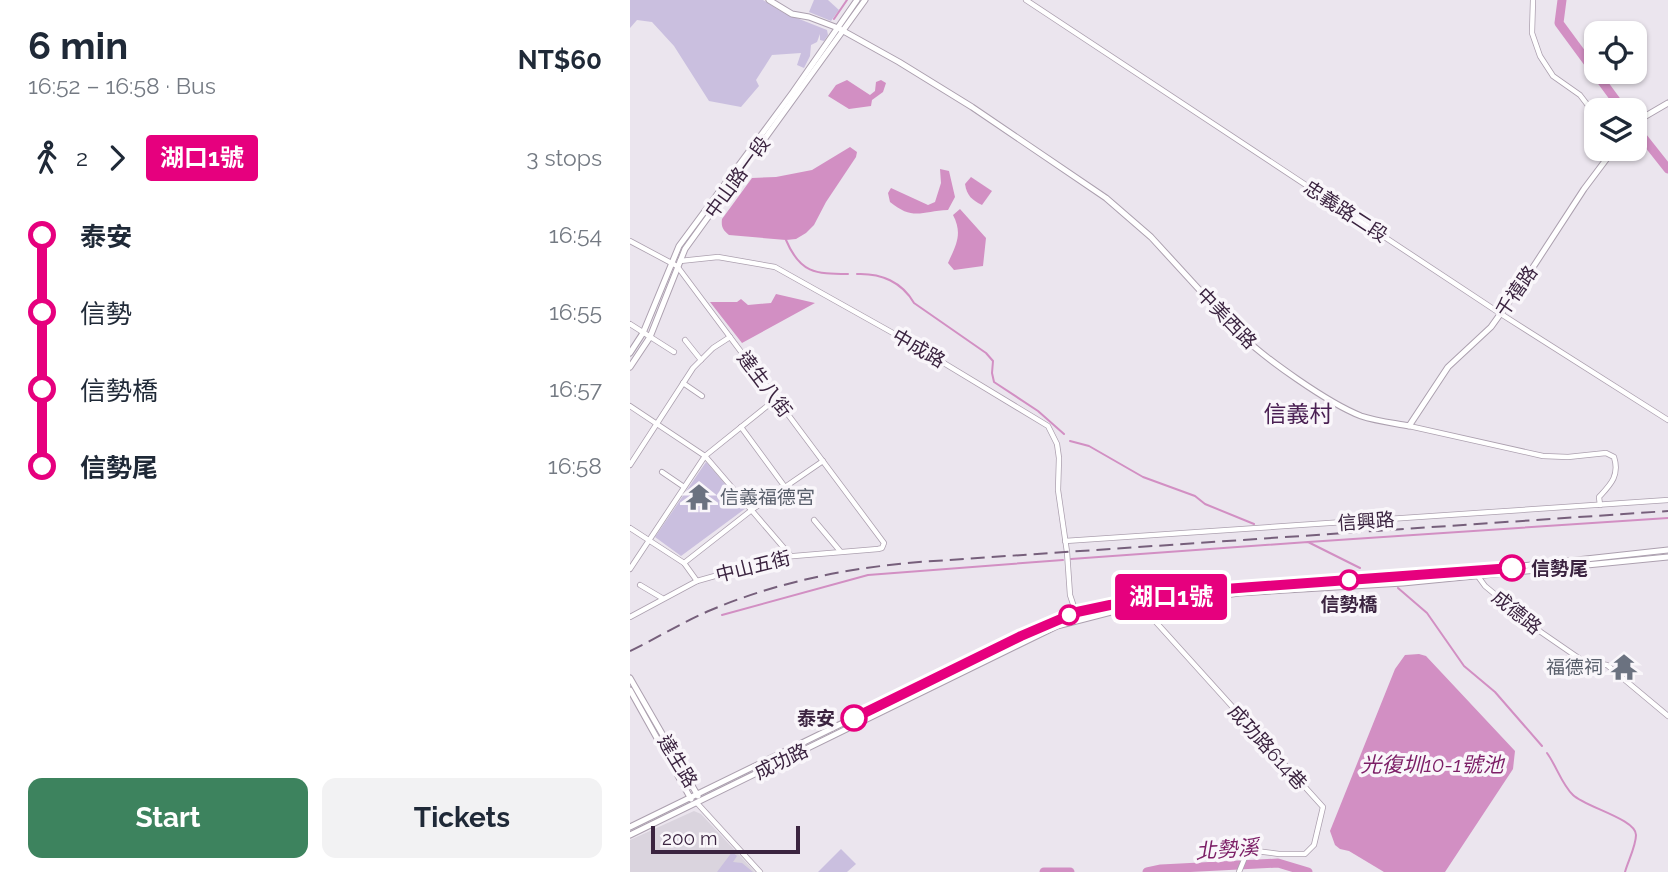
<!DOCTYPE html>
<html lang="en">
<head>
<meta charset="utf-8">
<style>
	body { margin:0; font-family:Raleway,"Noto Sans TC",sans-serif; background:#f2f2f3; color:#1f2937; height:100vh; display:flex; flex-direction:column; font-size:26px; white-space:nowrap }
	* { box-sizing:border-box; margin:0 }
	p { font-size:23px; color:#747a83 }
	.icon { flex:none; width:38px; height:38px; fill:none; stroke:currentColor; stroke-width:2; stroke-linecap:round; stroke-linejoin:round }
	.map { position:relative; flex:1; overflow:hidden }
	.panel { display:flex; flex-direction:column; background:#fff; width:630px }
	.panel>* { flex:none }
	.badge { padding:0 14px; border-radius:5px; font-size:24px; line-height:46px }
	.tools { position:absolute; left:954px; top:21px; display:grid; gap:14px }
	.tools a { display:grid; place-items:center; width:63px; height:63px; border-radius:14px; background:#fff; box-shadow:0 2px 5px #0004; font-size:35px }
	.scale { position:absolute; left:21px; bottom:18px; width:149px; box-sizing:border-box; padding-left:7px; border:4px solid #3b2440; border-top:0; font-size:19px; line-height:24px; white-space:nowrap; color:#3b2440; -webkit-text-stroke:5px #f9f6fa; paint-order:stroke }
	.map>.badge { position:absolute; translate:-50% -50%; box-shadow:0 0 0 4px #fff }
	.legs { display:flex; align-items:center; gap:10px; height:77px; padding:0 28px; font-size:23px }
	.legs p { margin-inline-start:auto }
	.headline { display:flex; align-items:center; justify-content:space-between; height:119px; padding:0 28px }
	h1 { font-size:38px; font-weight:700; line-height:52px }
	.primary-button { display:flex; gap:14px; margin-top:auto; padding:14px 28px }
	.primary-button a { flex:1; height:80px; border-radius:14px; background:#3d835e; color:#fff; font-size:28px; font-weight:700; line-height:80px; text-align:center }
	.primary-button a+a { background:#f2f2f3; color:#1f2937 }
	ul { padding:0 28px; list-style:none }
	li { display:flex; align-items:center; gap:24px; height:77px; font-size:26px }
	li i { display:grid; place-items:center; width:10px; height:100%; margin:0 9px; background:currentColor }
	li i::after { content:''; width:18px; height:18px; margin:-9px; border:5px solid; border-radius:50%; background:#fff }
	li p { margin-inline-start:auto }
	li:first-child i { background:linear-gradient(#0000 50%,currentColor 0) }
	li:last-child i { background:linear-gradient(currentColor 50%,#0000 0) }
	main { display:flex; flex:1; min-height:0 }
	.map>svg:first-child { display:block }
	.built { fill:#dad4de }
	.green { fill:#cabfdf }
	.water { fill:#d28fc3 }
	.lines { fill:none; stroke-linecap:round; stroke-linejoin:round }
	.stream { stroke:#d28fc3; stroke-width:2 }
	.river { stroke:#d28fc3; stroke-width:9 }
	.minor-casing { stroke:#aca0af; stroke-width:6 }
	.tertiary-casing { stroke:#aca0af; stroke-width:7 }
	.minor { stroke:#fff; stroke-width:4.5 }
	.tertiary { stroke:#fff; stroke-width:5 }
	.rail { stroke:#765f7b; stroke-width:2; stroke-dasharray:14 7; stroke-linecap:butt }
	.line-1-casing { stroke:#fff; stroke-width:16 }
	.line-1 { stroke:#e6007e; stroke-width:10 }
	.stop-1-dot { fill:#fff; stroke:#e6007e; stroke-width:3.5 }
	.labels { text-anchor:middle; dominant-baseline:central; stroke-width:7; stroke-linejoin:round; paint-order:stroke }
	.street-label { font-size:19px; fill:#3b2440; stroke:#f9f6fa }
	.worship-label { font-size:19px; fill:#5b616d; stroke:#f9f6fa; text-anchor:start }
	.stop-label { font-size:19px; font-weight:bold; fill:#3b2440; stroke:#f9f6fa; text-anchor:start }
	.water-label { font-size:21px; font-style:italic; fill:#7c1e66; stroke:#f9f6fa }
	.quarter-label { font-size:23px; fill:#4a2053; stroke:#f9f6fa }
</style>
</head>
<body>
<main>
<section class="panel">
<div class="headline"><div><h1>6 min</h1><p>16:52 – 16:58 · Bus</p></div><b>NT$60</b></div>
<div class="legs"><svg class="icon" aria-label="walk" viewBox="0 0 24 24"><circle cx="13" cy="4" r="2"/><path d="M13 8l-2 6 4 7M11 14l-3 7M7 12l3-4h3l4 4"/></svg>2<svg class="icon" aria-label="forward" viewBox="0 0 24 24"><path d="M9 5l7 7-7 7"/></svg><b class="badge" style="background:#e6007e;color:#fff">湖口1號</b><p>3 stops</p></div>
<ul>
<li><i style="color:#e6007e"></i><b>泰安</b><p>16:54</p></li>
<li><i style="color:#e6007e"></i><span>信勢</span><p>16:55</p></li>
<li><i style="color:#e6007e"></i><span>信勢橋</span><p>16:57</p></li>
<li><i style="color:#e6007e"></i><b>信勢尾</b><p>16:58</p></li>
</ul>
<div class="primary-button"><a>Start</a><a>Tickets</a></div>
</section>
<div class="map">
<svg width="1038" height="872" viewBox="0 0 1038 872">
	<rect width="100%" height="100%" fill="#ebe5ee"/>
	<polygon class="built" points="64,811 71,814 125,872 0,872 0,840"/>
	<g class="green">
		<polygon points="0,0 133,0 154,13 197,30 198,35 194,41 190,40 190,34 187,42 181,45 180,56 174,68 167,65 171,53 142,55 126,80 129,86 111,107 79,101 44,46 22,22 7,20 0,28"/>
		<polygon points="184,0 198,0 209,10 201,21 179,12"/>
		<polygon points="76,462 116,508 51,556 25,537"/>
		<polygon points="211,849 226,864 217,872 188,872"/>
		<polygon points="102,852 107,856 103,862 112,863 123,872 87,872"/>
	</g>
	<g class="water">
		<polygon points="217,80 240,95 245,91 246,82 251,80 256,83 253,92 242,100 241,106 219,109 198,96 206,85"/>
		<path d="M 220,147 L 227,152 L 226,157 L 196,202 L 184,225 L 176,233 L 166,239 L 156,240 L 99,235 C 93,230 91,227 92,219 L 122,178 L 146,177 L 182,170 Z"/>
		<path d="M 310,169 L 319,171 L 325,197 L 318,210 C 292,211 283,221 260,202 L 258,193 L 261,188 L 298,205 L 305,202 L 311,183 Z"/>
		<path d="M 341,177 L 362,191 L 352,205 C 342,200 337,196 335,184 Z"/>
		<path d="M 330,209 L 356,238 L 353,266 L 324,270 L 318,263 C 326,245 333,234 323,215 Z"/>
		<polygon points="146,294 185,303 112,343 80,302 107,302 111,299 118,305 141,303"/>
		<polygon points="789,654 796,656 885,751 883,769 815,872 754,872 719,851 710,849 705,845 700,831 765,669 775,655"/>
	</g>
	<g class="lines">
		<g class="stream">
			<polyline points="204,19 217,0"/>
			<path d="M 156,240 C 170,273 185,274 218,274"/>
			<path d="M 227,274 C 251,273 272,282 284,303 L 356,353 L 363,361 L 362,373 L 364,382 L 408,411 L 434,434"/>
			<polyline points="440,441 459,446 513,477 565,496 575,504 624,524"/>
			<polyline points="678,542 1038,518"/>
			<polyline points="441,559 678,542 730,568"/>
			<polyline points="768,588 797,613 834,666 865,692 912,746"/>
			<polyline points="92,615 238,575 433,560"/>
			<path d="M 917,753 C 926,765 932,785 943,795 C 955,807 1006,819 1006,835 C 1006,846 998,861 995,872"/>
		</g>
		<g class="river">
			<polyline points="932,0 929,23 993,110"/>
			<polyline points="1004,126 1038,169"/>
			<polyline points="414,872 440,872"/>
			<polyline points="517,872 531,869 648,863 678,872"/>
		</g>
		<defs>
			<g id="minor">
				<polyline points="396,0 871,314 1038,420"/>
				<polyline points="903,0 902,33 910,56 923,76 950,95 966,116"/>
				<polyline points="0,241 47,266 254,543 252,548 248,549 152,557 67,581 0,617"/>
				<polyline points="50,261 88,257 145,267 279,342 418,426 427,444 429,458 428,490 437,552 440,595 448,619"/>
				<polyline points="0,324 44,352"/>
				<polyline points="55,340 71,360"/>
				<polyline points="53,383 72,396"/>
				<polyline points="0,406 75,456 160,555"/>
				<path d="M 779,426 L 913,456 L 938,457 L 976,453 L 984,457 C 990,476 980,485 969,497 L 970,505"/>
				<polyline points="111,427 155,487"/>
				<polyline points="0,465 63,368 83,348 100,337"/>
				<polyline points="32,472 54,487"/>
				<polyline points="184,520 210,551"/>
				<polyline points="0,528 54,563 67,581"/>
				<polyline points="435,541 1038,500"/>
				<polyline points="54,563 123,509 193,461"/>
				<polyline points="0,569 75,456 146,399"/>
				<polyline points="847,575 855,586 908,630 953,661 977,665 1038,716"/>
				<polyline points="10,585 32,598"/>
				<polyline points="514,605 515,610 693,807 684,845 675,854 649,854 618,850 609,872"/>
				<polyline points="67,803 130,872"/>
			</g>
			<g id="tertiary">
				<path d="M 139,0 L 162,14 L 179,17 L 208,28 L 269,62 L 342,107 L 476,198 L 521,237 L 609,333 C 634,358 698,403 731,416 C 746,421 763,423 779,426 L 818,367 L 861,327 L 896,278 L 954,189 L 984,149"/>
				<polyline points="1004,126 1014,117 1038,103"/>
				<polyline points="0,353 13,333 49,246 163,92 227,0"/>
				<polyline points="0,367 20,337 55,249 235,0"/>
				<polyline points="0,678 68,796"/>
				<polyline points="0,690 61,799"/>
				<polyline points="0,827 391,636 447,612 480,605 595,589 847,571 1038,550"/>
				<polyline points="0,835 427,626 489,610 609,593 773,583 1038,557"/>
			</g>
		</defs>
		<use href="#minor" class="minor-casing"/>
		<use href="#tertiary" class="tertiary-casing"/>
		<use href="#minor" class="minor"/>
		<use href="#tertiary" class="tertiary"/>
		<path class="rail" d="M 0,651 C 27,638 53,622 81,610 C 147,582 218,568 289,562 L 1038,511"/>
	</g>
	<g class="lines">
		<defs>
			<polyline id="line-1" points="224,718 391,636 447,612 480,605 595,589 882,568"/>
		</defs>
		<use href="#line-1" class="line-1-casing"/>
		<use href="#line-1" class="line-1"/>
	</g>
	<defs>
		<symbol id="temple-bare" viewBox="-9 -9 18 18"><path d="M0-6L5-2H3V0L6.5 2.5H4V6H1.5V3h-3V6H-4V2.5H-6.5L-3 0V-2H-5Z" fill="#6b7280" stroke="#f9f6fa" stroke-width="2.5" paint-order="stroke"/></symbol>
	</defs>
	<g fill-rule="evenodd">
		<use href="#temple-bare" x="50" y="478" width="38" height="38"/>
		<use href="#temple-bare" x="975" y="648" width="38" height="38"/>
	</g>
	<g class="stop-1-dot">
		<circle cx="882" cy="568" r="12"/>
		<circle cx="719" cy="580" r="9"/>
		<circle cx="439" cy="615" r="9"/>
		<circle cx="224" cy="718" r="12"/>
	</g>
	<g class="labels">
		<g class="street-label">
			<text transform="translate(107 177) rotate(-54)">中山路一段</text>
			<text transform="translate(716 211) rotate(33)">忠義路二段</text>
			<text transform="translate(886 291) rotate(-55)">千禧路</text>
			<text transform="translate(597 318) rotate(46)">中美西路</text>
			<text transform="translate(289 348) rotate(30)">中成路</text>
			<text transform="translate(135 384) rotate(53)">達生八街</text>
			<text transform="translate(736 521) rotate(-4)">信興路</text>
			<text transform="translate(123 566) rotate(-14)">中山五街</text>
			<text transform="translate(887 612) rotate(39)">成德路</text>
			<text transform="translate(638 747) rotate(48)">成功路614巷</text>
			<text transform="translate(48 761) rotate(59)">達生路</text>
			<text transform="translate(151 761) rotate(-26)">成功路</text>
		</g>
		<g class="worship-label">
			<text x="90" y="497">信義福德宮</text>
			<text x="973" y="667" text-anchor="end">福德祠</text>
		</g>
		<g class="stop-label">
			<text x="901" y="568">信勢尾</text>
			<text x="719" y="604" text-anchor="middle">信勢橋</text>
			<text x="205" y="718" text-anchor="end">泰安</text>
		</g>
		<g class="water-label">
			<text x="802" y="764">光復圳10-1號池</text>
			<text transform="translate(597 849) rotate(-4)">北勢溪</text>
		</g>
		<g class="quarter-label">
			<text x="668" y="413">信義村</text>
		</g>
	</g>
</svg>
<div class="tools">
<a><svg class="icon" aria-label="locate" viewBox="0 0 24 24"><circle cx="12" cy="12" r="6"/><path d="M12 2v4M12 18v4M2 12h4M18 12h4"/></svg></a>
<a><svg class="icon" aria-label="layers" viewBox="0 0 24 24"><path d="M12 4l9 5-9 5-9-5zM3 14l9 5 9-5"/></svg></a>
</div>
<div class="scale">200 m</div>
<b class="badge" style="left:541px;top:597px;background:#e6007e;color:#fff">湖口1號</b>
</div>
</main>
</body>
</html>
